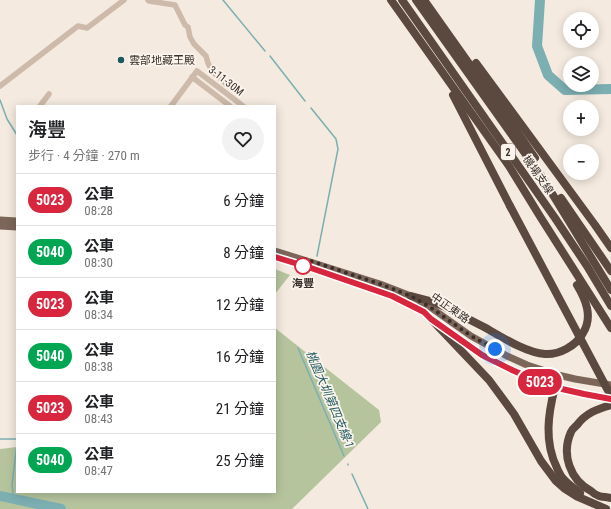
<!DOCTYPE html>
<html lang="zh-TW">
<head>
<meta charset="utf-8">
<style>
	body { margin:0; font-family:"Roboto Condensed","Noto Sans TC",sans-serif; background:#f2f2f2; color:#202124; height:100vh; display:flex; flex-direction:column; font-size:15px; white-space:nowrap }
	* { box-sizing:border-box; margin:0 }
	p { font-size:13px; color:#757577 }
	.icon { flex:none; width:22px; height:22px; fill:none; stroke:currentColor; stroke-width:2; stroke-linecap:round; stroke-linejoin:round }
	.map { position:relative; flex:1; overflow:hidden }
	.panel { position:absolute; left:16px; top:105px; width:260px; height:388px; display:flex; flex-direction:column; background:#fff; border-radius:0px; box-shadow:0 2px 10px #0003 }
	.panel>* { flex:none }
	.badge { padding:0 8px; border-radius:13px; font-size:14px; line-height:26px }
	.buttons { position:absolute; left:563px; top:12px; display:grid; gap:8px }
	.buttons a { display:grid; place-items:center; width:36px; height:36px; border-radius:50%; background:#fff; box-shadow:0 2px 10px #0003; font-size:20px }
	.you { position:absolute; width:20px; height:20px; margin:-10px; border:3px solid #fff; border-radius:50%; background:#1a73e8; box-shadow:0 0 0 6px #1a73e833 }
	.map>.badge { position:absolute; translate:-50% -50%; box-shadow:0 0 0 2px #fff }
	.round { display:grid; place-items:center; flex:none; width:42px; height:42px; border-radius:21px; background:#f2f2f2 }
	.overview { display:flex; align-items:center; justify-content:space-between; height:68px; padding:0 12px }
	h1 { font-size:19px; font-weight:600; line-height:30px }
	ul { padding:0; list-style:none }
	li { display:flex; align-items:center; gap:12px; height:52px; padding:0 12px; border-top:1px solid #e0e0e0 }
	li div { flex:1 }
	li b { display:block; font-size:15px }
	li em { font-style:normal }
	li .badge { min-width:44px; font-weight:700; text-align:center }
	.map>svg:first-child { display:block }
	.green { fill:#b6c49e }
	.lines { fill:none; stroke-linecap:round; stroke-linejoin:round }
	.stream { stroke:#7cafb2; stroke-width:1.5 }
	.river { stroke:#7cafb2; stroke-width:10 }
	.minor { stroke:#cdbaaa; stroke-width:5.5 }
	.major { stroke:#7c665a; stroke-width:7 }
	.highway { stroke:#5b4940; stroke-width:8 }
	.highway-bridge { stroke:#5b4940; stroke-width:8 }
	.line-casing { stroke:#fff; stroke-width:9 }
	.line { stroke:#d7263d; stroke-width:6 }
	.walk { stroke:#3a2f2a; stroke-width:4; stroke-dasharray:0 7.2 }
	.poi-dot { fill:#1d585e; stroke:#fbf4ec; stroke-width:1.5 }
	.stop-dot { fill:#fff; stroke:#d7263d; stroke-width:2 }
	.labels { text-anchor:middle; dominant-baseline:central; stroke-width:3.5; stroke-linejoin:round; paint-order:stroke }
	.shield { fill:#fbf4ec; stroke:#746a64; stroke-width:1 }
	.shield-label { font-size:10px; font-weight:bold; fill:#3a2f2a }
	.poi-label { font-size:11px; fill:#3a2f2a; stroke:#fbf4ec; text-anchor:start }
	.street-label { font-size:11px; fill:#3a2f2a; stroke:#fbf4ec }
	.stop-label { font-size:11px; font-weight:bold; fill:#3a2f2a; stroke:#fbf4ec }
	.water-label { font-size:12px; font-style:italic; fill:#1d585e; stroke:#fbf4ec }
</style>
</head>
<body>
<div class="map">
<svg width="611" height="509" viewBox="0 0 611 509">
	<rect width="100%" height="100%" fill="#f4eadf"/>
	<g class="green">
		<polygon points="275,269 290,275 275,294"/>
		<polygon points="275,328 379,410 381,422 292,509 0,509 0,449 17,447 17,492 275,492"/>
	</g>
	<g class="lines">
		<g class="stream">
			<polyline points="223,0 265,51"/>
			<polyline points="270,56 305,101"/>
			<polyline points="0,100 7,119 17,135"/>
			<polyline points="311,108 336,139 338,149 317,256"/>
			<polyline points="298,348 344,456"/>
			<polyline points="0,439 17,439"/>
			<polyline points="348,464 348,465"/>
			<polyline points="352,474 368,509"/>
			<polyline points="12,499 13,492 12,485 17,444"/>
		</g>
		<g class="river">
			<polyline points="540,0 537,46 548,75 565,90 611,89"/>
			<polyline points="0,496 61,509"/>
		</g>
		<g class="minor">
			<polyline points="148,0 149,1 175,5 185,25 188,27 190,37 194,44 206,56 208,63 212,71 226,84"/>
			<polyline points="192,77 230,106"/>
			<polyline points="0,86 78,26 87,28 124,0"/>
			<polyline points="40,106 49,94"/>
			<polyline points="171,106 197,71 243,106"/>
		</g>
		<g class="major">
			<polyline points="0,220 17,221"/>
			<polyline points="0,226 17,227"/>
			<polyline points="275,251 380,284 411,296 430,307 471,336 507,356 527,365 558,375 575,379 611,385"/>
			<polyline points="275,257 311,268 392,296 424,312 431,319 482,355 512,370 528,377 562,389 584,394 611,399"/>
		</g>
		<g class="highway">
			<polyline points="391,0 509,166 541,218 611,328"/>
			<polyline points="402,0 555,218 587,266 611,306"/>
			<polyline points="416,0 542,177 611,290"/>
			<polyline points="424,0 516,130 535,158"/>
			<polyline points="476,63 595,225 611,248"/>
			<polyline points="453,95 510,206"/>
			<polyline points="561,198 611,271"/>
			<path d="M 411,296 L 434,302 L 443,306 C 457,313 470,320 484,327 C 500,336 526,353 545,354 C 559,355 576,346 583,333 C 593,317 586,300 577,285"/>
			<polyline points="431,319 489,380 514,414 541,461 556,481 565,489 576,496 606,509"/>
			<path d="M 555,387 C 548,414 544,442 557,468 C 558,471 560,474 561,476 C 566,483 574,488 580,493"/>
			<path d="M 611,405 C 597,409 586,413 577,425 C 575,427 572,429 571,432 C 561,454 570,480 591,491 C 593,493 596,495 599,496 C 602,497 607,497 611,498"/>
		</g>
		<polyline class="highway-bridge" points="510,206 611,396"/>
	</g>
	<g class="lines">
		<defs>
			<polyline id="line" points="275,257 311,268 392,296 424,312 431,319 482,355 512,370 528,377 562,389 584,394 611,399"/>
		</defs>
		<use href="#line" class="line-casing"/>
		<use href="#line" class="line"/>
		<polyline class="walk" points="303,266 305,259 380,284 411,296 430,307 471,336 495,349"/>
	</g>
	<circle class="poi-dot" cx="121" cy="60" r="4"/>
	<circle class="stop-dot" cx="303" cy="266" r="8"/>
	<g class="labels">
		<rect class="shield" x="501" y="144" width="14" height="16" rx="3"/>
		<g class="shield-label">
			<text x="508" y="152">2</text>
		</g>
		<g class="poi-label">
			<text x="129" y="60">雲部地藏王殿</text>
		</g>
		<g class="street-label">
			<text transform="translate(226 81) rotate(38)">3-11-30M</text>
			<text transform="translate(538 175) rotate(55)">機場支線</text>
			<text transform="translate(450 308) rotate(35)">中正東路</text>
		</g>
		<g class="stop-label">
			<text x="303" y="283">海豐</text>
		</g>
		<g class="water-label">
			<text transform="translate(330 399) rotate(67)">桃園大圳第四支線-1</text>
		</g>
	</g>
</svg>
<div class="buttons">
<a><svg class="icon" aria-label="locate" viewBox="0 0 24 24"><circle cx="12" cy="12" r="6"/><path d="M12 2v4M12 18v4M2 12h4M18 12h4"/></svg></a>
<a><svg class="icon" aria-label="layers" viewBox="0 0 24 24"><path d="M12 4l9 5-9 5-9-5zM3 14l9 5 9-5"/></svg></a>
<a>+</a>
<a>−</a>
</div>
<div class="you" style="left:495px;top:349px"></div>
<b class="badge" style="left:540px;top:382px;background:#d7263d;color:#fff">5023</b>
<section class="panel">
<div class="overview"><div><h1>海豐</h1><p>步行 · 4 分鐘 · 270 m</p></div><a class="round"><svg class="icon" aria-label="heart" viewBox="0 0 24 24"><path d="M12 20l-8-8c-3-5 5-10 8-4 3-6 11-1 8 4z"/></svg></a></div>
<ul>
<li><span class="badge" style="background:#d7263d;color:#fff">5023</span><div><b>公車</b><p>08:28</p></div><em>6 分鐘</em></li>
<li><span class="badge" style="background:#00a651;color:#fff">5040</span><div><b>公車</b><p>08:30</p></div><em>8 分鐘</em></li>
<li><span class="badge" style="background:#d7263d;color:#fff">5023</span><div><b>公車</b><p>08:34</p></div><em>12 分鐘</em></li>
<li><span class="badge" style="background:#00a651;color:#fff">5040</span><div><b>公車</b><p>08:38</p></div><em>16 分鐘</em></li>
<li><span class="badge" style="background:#d7263d;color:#fff">5023</span><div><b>公車</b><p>08:43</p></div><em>21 分鐘</em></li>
<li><span class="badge" style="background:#00a651;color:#fff">5040</span><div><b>公車</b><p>08:47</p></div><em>25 分鐘</em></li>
</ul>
</section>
</div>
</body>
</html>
